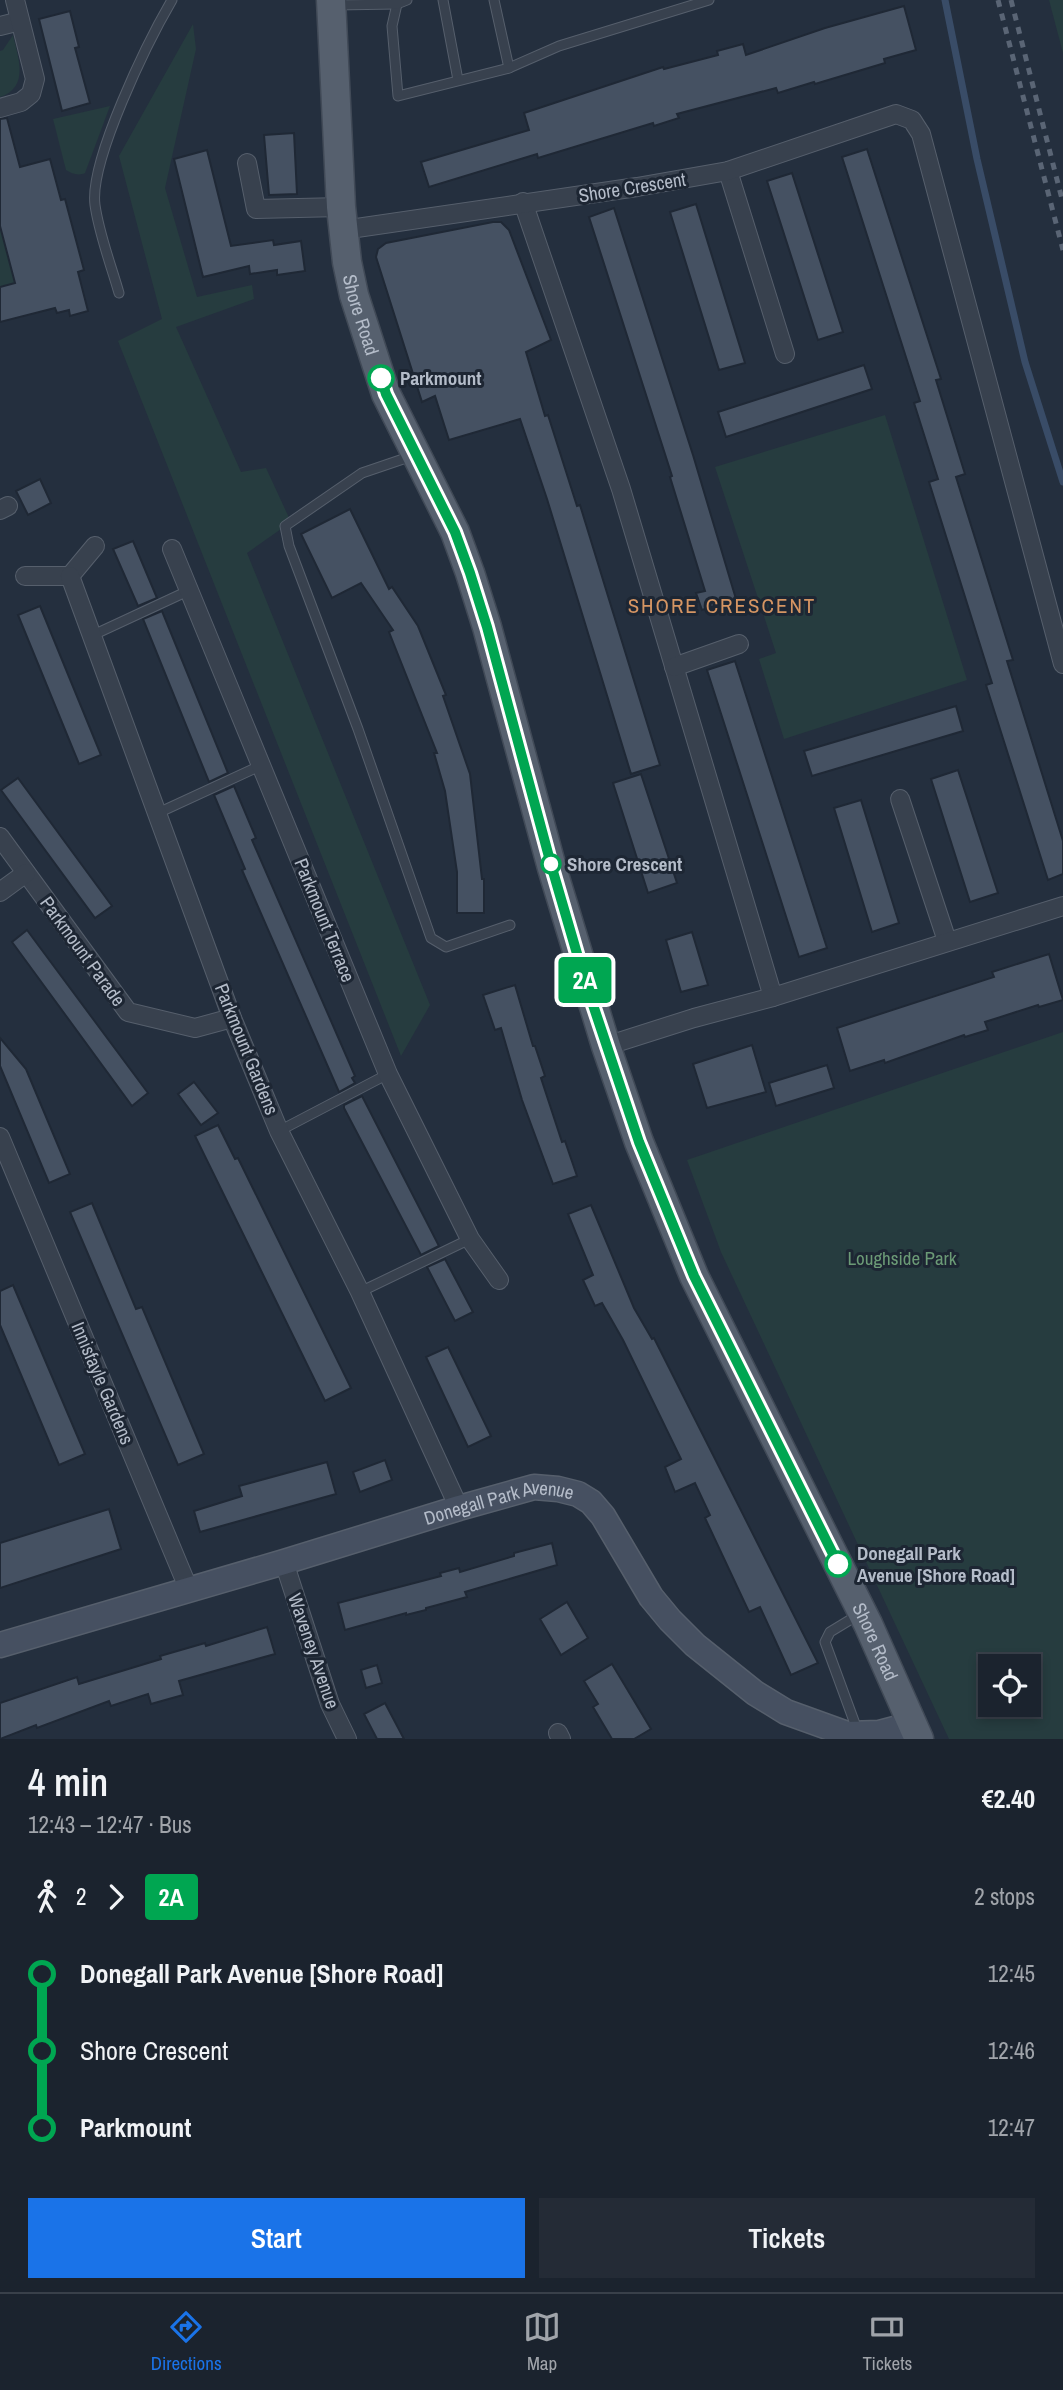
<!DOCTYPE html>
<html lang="en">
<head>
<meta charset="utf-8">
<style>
	body { margin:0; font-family:"Archivo Narrow",sans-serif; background:#242b36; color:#f1f3f6; height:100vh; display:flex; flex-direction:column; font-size:26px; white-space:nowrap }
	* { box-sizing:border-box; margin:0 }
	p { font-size:23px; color:#a0a4aa }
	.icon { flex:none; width:38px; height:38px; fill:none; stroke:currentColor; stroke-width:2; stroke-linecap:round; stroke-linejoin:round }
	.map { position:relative; height:1739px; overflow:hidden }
	.sheet { display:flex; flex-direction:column; background:#1b232e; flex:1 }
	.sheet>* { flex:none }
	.badge { padding:0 14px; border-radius:5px; font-size:24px; line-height:46px }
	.controls { position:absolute; left:978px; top:1654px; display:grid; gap:14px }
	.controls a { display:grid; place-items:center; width:63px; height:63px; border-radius:0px; background:#1b232e; box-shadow:0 4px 10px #0003,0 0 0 2px #39404a; font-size:35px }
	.map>.badge { position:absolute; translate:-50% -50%; box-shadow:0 0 0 4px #fff }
	.legs { display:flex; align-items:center; gap:10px; height:77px; padding:0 28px; font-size:23px }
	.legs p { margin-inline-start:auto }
	.headline { display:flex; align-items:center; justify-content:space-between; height:119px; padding:0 28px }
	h1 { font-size:38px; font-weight:600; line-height:52px }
	.button { display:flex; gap:14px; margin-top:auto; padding:14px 28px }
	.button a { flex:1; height:80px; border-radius:0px; background:#1a73e8; color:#fff; font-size:28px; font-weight:600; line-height:80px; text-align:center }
	.button a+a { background:#242b36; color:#f1f3f6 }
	ul { padding:0 28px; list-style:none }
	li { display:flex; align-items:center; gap:24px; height:77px; font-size:26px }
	li i { display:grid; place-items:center; width:10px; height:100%; margin:0 9px; background:currentColor }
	li i::after { content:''; width:18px; height:18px; margin:-9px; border:5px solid; border-radius:50%; background:#1b232e }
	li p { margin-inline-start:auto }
	li:first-child i { background:linear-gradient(#0000 50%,currentColor 0) }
	li:last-child i { background:linear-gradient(currentColor 50%,#0000 0) }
	.tab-bar { display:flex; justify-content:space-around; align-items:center; height:98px; border-top:2px solid #39404a; background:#1b232e; font-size:19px; color:#a0a4aa }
	.tab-bar a { display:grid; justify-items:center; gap:4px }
	.tab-bar .current { color:#1a73e8 }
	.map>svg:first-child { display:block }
	.green { fill:#263c3f; fill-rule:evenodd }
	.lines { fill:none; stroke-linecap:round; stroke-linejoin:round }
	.stream { stroke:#394c67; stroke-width:7 }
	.building { fill:#455162; stroke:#1f2835; stroke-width:2 }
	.lane-casing { stroke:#565f6c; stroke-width:11 }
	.street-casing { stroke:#565f6c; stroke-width:20 }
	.secondary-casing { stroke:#565f6c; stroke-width:27 }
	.primary-casing { stroke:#414a57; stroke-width:31 }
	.lane { stroke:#38414e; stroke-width:9 }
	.street { stroke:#38414e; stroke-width:18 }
	.secondary { stroke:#465061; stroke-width:24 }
	.primary { stroke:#56606e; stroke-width:28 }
	.rail { stroke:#5a6575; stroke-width:5; stroke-dasharray:7 7; stroke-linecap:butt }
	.line-1-casing { stroke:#fff; stroke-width:16 }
	.line-1 { stroke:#00a651; stroke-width:10 }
	.stop-1-dot { fill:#fff; stroke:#00a651; stroke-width:3.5 }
	.labels { text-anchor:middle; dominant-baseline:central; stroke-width:6; stroke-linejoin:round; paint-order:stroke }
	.street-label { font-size:19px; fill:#b4bcc9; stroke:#1d2633 }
	.stop-label { font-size:19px; font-weight:bold; fill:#b4bcc9; stroke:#1d2633; text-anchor:start }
	.park-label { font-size:19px; fill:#6b9a76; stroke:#1d2633 }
	.neighbourhood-label { font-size:21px; letter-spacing:2px; fill:#d59563; stroke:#1d2633 }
</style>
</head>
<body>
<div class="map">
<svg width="1063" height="1739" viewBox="0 0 1063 1739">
	<rect width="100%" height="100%" fill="#242f3e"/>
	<g class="green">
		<polygon points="1049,0 1063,0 1063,53"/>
		<polygon points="193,24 196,49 165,188 197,297 252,285 254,299 176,327 241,472 266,468 291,522 247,553 430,1005 401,1056 118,341 162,319 119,156"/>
		<path d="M 13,35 C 18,58 30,87 0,97 L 0,51 L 3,50 Z"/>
		<path d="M 110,106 L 85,173 C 79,176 72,174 66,170 L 53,119 Z"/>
		<polygon points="0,212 3,238 10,263 44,275 0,287"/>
		<polygon points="885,415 967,680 784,739 759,659 776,653 715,467"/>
		<path d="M 1063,1032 L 1063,1739 L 949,1739 L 721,1252 L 687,1160 ZM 990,1666 L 1029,1666 L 1029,1704 L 990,1704 Z"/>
	</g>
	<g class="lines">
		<polyline class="stream" points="945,0 977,159 1025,362 1063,482"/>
	</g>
	<g class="building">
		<polygon points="904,6 916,50 884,59 885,63 815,84 814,82 778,93 776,88 677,114 679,118 654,126 653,123 538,158 537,154 429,187 421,162 529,130 524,113 663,67 664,69 718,55 717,51 743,44 746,55 825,28"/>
		<polygon points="70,11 79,47 75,48 90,103 62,111 39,19"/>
		<polygon points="7,118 20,167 50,159 61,200 65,199 84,270 78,272 88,311 70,316 69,310 57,313 55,308 0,322 0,287 15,283 0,226 0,119"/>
		<polygon points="294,133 297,194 269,195 264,135"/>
		<polygon points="867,149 941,379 936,380 965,474 956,477 1013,660 1007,661 1063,841 1063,874 1048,880 986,685 992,683 929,482 938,479 914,403 920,401 842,157"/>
		<polygon points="207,150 231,246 273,240 274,245 301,241 305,271 277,275 277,270 250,274 249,266 203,277 174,159"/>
		<polygon points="792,173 843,332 818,340 767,181"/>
		<polygon points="696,204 745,363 719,370 670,212"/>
		<polygon points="614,208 693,455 736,599 702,610 696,593 705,591 670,477 672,476 589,217"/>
		<polygon points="493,222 501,222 509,230 551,340 526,352 545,416 548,415 577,506 580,505 660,765 631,774 547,499 520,419 449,440 435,396 422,402 376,257 378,249 386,243"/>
		<polygon points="864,365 872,389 726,437 718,412"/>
		<polygon points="40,479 51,503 28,515 16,491"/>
		<polygon points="350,509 389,589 392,587 418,626 446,695 443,696 470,774 482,879 484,879 484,913 457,913 457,872 445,791 434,753 437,753 389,632 393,630 361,583 332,598 301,534"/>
		<polygon points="133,541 157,598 138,606 113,549"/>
		<polygon points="40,606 101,755 79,764 18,615"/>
		<polygon points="162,611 228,773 209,782 143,619"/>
		<polygon points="735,661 827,948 799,957 707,670"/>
		<polygon points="956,706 963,731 812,776 804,751"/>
		<polygon points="958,770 998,893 970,902 931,779"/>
		<polygon points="641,774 677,883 648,893 613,783"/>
		<polygon points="18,778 112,906 95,918 1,790"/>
		<polygon points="234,786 256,838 252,840 355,1076 352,1078 355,1083 339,1092 242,870 245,869 214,795"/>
		<polygon points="861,800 899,923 872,932 834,808"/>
		<polygon points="27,930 148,1093 132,1106 12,942"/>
		<polygon points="692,932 708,985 681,992 666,940"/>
		<polygon points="1049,954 1063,1000 1039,1007 1038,1005 985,1022 988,1030 965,1037 964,1035 885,1063 884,1060 850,1071 837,1028 994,977 992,972"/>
		<polygon points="515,985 533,1046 535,1046 545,1076 541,1078 562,1142 565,1141 577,1176 553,1184 522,1100 501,1028 495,1030 483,995"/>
		<polygon points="0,1038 26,1069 70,1174 49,1183 0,1066"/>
		<polygon points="752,1045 766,1092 707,1108 693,1064"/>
		<polygon points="827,1065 834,1088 776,1106 769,1083"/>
		<polygon points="194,1082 218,1113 201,1125 178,1094"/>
		<polygon points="362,1096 439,1246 421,1255 344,1108 344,1105"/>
		<polygon points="218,1125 235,1159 238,1158 351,1388 325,1401 195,1136"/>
		<polygon points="92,1203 136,1309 142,1307 204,1454 178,1465 70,1212"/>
		<polygon points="591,1205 634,1308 652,1339 654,1338 818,1663 791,1675 760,1607 749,1612 705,1518 710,1515 695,1483 675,1492 665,1467 681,1459 623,1340 602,1303 595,1306 583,1280 593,1275 568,1214"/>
		<polygon points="445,1259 473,1312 455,1321 427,1267"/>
		<polygon points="13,1285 85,1454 59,1465 0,1325 0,1291"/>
		<polygon points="448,1347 491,1436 468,1447 426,1357"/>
		<polygon points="385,1460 392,1480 360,1492 353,1472"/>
		<polygon points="327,1462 336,1494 200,1532 194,1511 242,1496 239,1486"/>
		<polygon points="109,1509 121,1549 0,1588 0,1543"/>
		<polygon points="552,1543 557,1565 465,1592 467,1597 426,1608 426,1610 406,1615 406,1613 345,1630 338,1603 441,1576 440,1573 459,1568 460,1572 514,1556 514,1553"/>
		<polygon points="567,1602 588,1638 561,1655 540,1619"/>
		<polygon points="267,1627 275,1654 179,1681 183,1695 151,1704 148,1694 111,1706 109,1701 37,1728 36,1725 0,1739 0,1703 77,1677 79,1684 161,1659 160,1656 205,1643 206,1646"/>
		<polygon points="612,1664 651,1729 634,1739 612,1739 593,1707 598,1704 584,1681"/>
		<polygon points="377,1665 382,1683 366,1688 361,1670"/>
		<polygon points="385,1703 404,1739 377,1739 364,1714"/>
	</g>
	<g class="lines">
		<defs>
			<g id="lane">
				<polyline points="443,0 458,80"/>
				<polyline points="494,0 509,68"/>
				<polyline points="397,4 392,26 398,96 509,68 559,46 709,0"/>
				<polyline points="336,5 397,4 407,0"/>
				<path d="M 119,293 C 111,265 99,234 95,205 C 89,161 148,41 172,0"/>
				<polyline points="412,456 362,473 285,526 289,546 358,729 431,938 446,947 510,925"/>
				<polyline points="91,636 190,590"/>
				<polyline points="158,813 262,765"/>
				<polyline points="279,1131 388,1074"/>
				<polyline points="360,1292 470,1239"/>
				<polyline points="858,1615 830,1632 825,1642 858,1732"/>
			</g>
			<g id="street">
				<polyline points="0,26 20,21"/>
				<polyline points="0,108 21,102 31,94 35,79 15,0"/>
				<polyline points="247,163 256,209 341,207"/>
				<polyline points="728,171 785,354"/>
				<polyline points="523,202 621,489 773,997"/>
				<polyline points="343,230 637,187 728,171 896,114 912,120 921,134 1063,664"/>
				<polyline points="0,510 8,506"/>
				<polyline points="172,549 388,1074 470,1239 499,1280"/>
				<polyline points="25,576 70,576 95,546"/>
				<polyline points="70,576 232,1018 279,1131 360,1292 459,1508"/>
				<polyline points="674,667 739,644"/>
				<polyline points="900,799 947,941"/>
				<polyline points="0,837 128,1012 195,1028 232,1018"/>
				<polyline points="0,892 26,873"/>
				<polyline points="606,1046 694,1018 773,997 1063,906"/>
				<polyline points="0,1137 189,1590"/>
				<polyline points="284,1562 330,1704 347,1739"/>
				<polyline points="558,1733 561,1739"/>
			</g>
			<g id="secondary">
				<path id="s1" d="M 0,1645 L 284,1562 L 459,1508 L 534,1487 L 558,1489 L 578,1494 L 591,1502 L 603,1516 L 651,1597 L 670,1620 L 695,1645 L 755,1693 L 786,1712 L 847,1734 L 879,1733 L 913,1724"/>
			</g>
			<g id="primary">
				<path id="s2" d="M 331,0 L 341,207 L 347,262 L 354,295 L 386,394 L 455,532 L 470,573 L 487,627 L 552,868 L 606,1046 L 639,1142 L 694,1276 L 868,1624 L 919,1739"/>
			</g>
		</defs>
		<use href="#lane" class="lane-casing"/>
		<use href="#street" class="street-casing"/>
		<use href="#secondary" class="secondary-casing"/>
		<use href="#primary" class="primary-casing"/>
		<use href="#lane" class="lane"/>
		<use href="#street" class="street"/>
		<use href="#secondary" class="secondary"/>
		<use href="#primary" class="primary"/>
		<g class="rail">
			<polyline points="998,0 1063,250"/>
			<polyline points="1011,0 1063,203"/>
		</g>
	</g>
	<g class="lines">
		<defs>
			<polyline id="line-1" points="381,378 386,394 455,532 470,573 487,627 552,868 585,981 639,1142 694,1276 838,1564"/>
		</defs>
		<use href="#line-1" class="line-1-casing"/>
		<use href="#line-1" class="line-1"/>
	</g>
	<g class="stop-1-dot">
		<circle cx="381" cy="378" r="12"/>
		<circle cx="551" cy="864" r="9"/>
		<circle cx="838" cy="1564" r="12"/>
	</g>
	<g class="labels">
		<g class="street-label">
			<text transform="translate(632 187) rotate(-9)">Shore Crescent</text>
			<text stroke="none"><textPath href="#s2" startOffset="317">Shore Road</textPath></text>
			<text transform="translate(325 920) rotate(68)">Parkmount Terrace</text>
			<text transform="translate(83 951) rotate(54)">Parkmount Parade</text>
			<text transform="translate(247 1049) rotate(68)">Parkmount Gardens</text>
			<text transform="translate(103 1383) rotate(67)">Innisfayle Gardens</text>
			<text stroke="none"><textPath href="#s1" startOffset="520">Donegall Park Avenue</textPath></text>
			<text stroke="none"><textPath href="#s2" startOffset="1745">Shore Road</textPath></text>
			<text transform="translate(314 1651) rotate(71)">Waveney Avenue</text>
		</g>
		<g class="stop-label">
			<text x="400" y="378">Parkmount</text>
			<text x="567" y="864">Shore Crescent</text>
			<text x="857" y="1553">Donegall Park<tspan x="857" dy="22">Avenue [Shore Road]</tspan></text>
		</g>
		<g class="park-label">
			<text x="902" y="1258">Loughside Park</text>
		</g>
		<g class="neighbourhood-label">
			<text x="722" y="605">SHORE CRESCENT</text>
		</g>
	</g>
</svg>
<div class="controls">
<a><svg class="icon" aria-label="locate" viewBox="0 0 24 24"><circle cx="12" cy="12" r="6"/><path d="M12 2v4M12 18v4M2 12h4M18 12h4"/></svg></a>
</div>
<b class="badge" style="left:585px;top:980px;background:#00a651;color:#fff">2A</b>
</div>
<section class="sheet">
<div class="headline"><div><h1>4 min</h1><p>12:43 – 12:47 · Bus</p></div><b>€2.40</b></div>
<div class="legs"><svg class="icon" aria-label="walk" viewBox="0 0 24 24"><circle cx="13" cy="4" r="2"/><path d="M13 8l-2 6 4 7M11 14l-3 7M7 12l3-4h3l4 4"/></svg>2<svg class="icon" aria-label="forward" viewBox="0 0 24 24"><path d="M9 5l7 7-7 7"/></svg><b class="badge" style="background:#00a651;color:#fff">2A</b><p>2 stops</p></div>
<ul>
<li><i style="color:#00a651"></i><b>Donegall Park Avenue [Shore Road]</b><p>12:45</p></li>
<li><i style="color:#00a651"></i><span>Shore Crescent</span><p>12:46</p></li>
<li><i style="color:#00a651"></i><b>Parkmount</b><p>12:47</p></li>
</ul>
<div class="button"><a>Start</a><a>Tickets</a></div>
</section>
<nav class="tab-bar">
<a class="current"><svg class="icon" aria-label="directions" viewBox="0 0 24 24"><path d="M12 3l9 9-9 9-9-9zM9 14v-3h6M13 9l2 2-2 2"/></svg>Directions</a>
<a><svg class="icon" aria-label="map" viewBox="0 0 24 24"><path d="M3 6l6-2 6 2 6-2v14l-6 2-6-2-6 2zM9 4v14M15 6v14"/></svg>Map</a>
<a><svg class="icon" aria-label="tickets" viewBox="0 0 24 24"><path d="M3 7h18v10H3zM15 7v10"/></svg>Tickets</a>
</nav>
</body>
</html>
